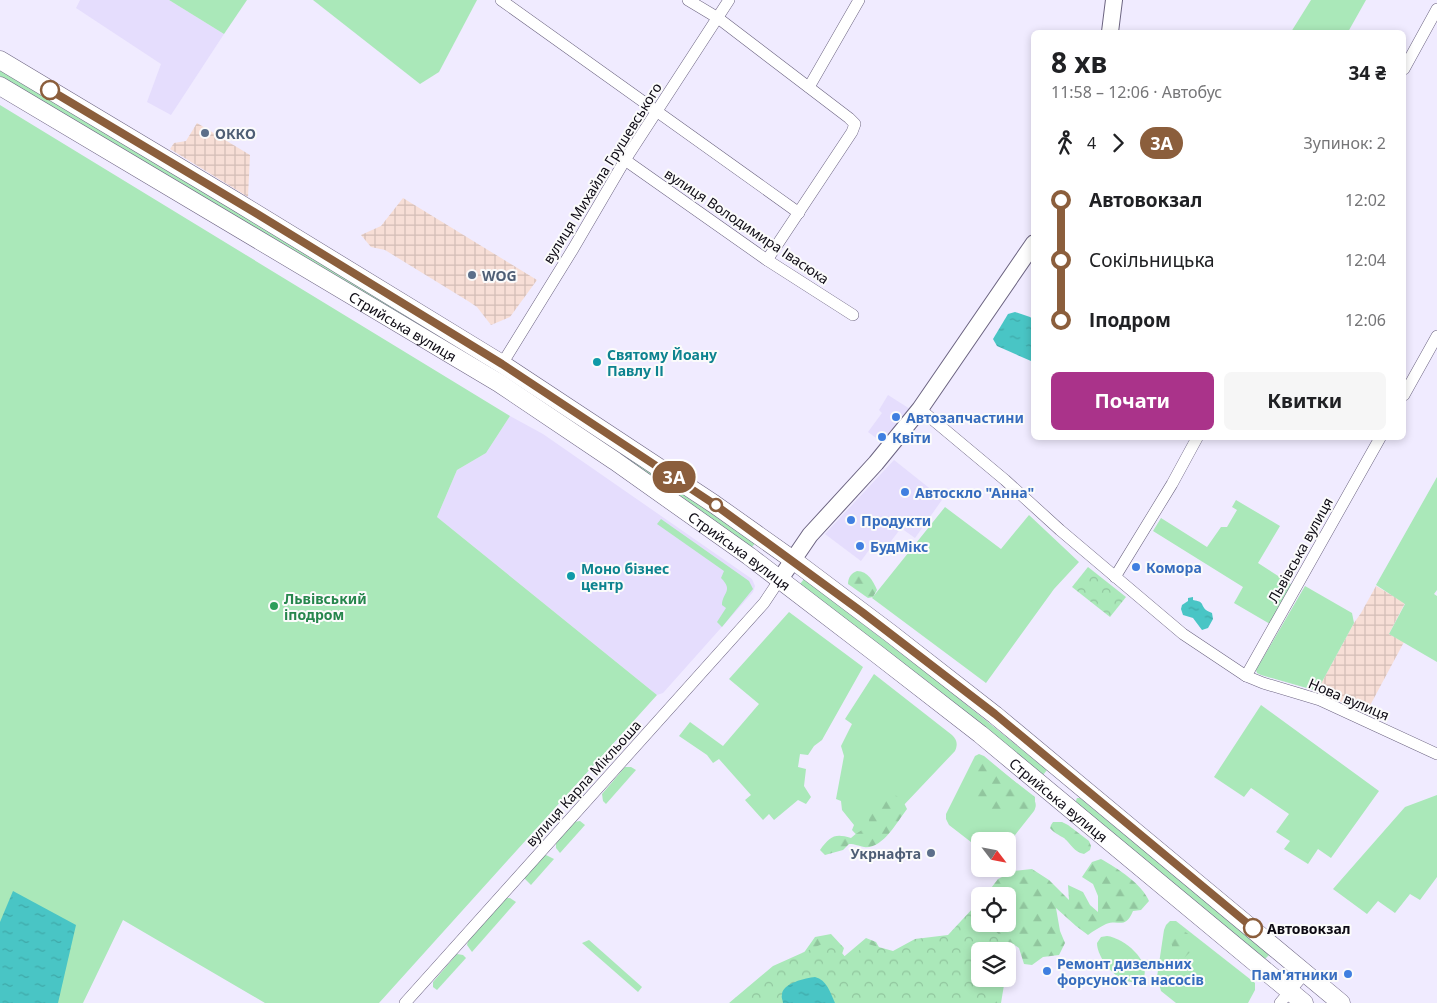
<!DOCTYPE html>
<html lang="uk">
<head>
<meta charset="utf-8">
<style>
	body { margin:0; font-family:"Noto Sans",sans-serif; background:#f6f6f6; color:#202124; height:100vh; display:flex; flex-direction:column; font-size:19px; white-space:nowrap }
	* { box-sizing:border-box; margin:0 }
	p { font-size:16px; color:#757577 }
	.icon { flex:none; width:28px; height:28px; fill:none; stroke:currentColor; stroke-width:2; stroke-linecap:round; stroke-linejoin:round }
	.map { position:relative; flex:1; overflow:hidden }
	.panel { position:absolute; left:1031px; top:30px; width:375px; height:410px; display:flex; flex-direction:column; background:#fff; border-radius:8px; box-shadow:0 2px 8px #0003 }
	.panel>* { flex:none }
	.badge { padding:0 10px; border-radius:16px; font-size:18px; line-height:32px }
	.needle { width:32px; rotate:122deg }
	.tools { position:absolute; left:971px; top:832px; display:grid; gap:10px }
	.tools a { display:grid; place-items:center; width:45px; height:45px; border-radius:8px; background:#fff; box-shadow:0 2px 8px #0003; font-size:25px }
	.map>.badge { position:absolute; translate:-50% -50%; box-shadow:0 0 0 2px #fff }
	.legs { display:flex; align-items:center; gap:8px; height:55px; padding:0 20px; font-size:16px }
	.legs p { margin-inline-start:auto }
	.head { display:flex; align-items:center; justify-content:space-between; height:85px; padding:0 20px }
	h1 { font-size:28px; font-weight:700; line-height:38px }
	.action { display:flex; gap:10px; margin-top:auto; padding:10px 20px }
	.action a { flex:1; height:58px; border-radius:8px; background:#aa338a; color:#fff; font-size:20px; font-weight:700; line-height:58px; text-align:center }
	.action a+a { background:#f6f6f6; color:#202124 }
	ul { padding:0 20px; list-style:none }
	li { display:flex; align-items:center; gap:18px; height:60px; font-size:19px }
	li i { display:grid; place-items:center; width:8px; height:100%; margin:0 6px; background:currentColor }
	li i::after { content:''; width:12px; height:12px; margin:-6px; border:4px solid; border-radius:50%; background:#fff }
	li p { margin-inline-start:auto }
	li:first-child i { background:linear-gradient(#0000 50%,currentColor 0) }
	li:last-child i { background:linear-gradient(currentColor 50%,#0000 0) }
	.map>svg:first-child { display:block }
	.built { fill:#e5ddfd }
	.industrial { fill:url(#industrial-grid) }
	.green { fill:#aae8b9 }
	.forest { fill:url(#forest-firs) }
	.park { fill:url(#park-crowns) }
	.water { fill:url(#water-ripples) }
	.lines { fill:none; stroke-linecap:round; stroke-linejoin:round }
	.street-casing { stroke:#6b6380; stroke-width:12 }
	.secondary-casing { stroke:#6b6380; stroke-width:18 }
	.primary-casing { stroke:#6b6380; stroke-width:19 }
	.street { stroke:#fff; stroke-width:11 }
	.secondary { stroke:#fff; stroke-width:16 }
	.primary { stroke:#fff; stroke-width:18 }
	.line-1-casing { stroke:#fff; stroke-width:11 }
	.line-1 { stroke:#8b5e3c; stroke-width:8 }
	.stop-1-dot { fill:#fff; stroke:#8b5e3c; stroke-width:2.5 }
	.service-dot { fill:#5c6f8a; stroke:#fbfbfb; stroke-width:2 }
	.culture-dot { fill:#0f9aa8; stroke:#fbfbfb; stroke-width:2 }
	.shop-dot { fill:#3f7fe0; stroke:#fbfbfb; stroke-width:2 }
	.leisure-dot { fill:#2e9e5b; stroke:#fbfbfb; stroke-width:2 }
	.labels { text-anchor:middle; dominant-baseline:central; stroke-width:4; stroke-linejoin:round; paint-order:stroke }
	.service-label { font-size:14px; font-weight:bold; fill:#4e5e75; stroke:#fbfbfb; text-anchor:start }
	.street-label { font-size:14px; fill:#0d0a14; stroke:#fbfbfb }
	.culture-label { font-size:14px; font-weight:bold; fill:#0d838f; stroke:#fbfbfb; text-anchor:start }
	.shop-label { font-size:14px; font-weight:bold; fill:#366cbe; stroke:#fbfbfb; text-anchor:start }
	.leisure-label { font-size:14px; font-weight:bold; fill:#27864d; stroke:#fbfbfb; text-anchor:start }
	.stop-label { font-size:14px; font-weight:bold; fill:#0d0a14; stroke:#fbfbfb; text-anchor:start }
</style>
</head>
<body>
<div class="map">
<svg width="1437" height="1003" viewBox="0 0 1437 1003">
	<defs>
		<pattern id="industrial-grid" width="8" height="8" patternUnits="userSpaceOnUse" patternTransform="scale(1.25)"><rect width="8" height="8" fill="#f7ded6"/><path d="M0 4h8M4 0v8" fill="none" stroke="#d3bdb7"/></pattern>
		<pattern id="forest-firs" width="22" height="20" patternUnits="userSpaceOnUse" patternTransform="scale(1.25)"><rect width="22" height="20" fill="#aae8b9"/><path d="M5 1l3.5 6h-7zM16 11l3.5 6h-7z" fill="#91c69e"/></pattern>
		<pattern id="park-crowns" width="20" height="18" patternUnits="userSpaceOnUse" patternTransform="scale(1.25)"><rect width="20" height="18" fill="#aae8b9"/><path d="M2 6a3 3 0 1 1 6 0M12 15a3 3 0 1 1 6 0" fill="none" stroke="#91c69e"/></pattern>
		<pattern id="water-ripples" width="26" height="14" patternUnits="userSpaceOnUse" patternTransform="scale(1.25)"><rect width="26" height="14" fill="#49c5c5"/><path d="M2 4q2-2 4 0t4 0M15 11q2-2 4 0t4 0" fill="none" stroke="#3fa8a8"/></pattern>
	</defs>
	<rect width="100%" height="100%" fill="#f0ebff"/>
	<g class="built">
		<polygon points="80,0 169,0 224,34 171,115 147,102 161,64 76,8"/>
		<polygon points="888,395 910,409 883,443 868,432 882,413 879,410"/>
		<polygon points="510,416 543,434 752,579 755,586 753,592 663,693 657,695 437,517 457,470 486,453"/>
		<polygon points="894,460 938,495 944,497 915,538 901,528 882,553 872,546 861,561 825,534"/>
	</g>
	<g class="industrial">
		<polygon points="197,123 250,155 248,197 170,149 174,143 186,141"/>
		<polygon points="403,198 537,280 510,317 491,325 477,307 468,301 385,250 371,247 361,235 381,226"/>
		<polygon points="1376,586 1405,603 1389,634 1404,642 1366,713 1317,691 1354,623 1361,613"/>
	</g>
	<g class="green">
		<polygon points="169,0 247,0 224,34"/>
		<polygon points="313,0 477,0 439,72 420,84"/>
		<polygon points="1311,0 1366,0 1348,32 1291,32"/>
		<polygon points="0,66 501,369 756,542 752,547 620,455 497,375 0,76"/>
		<polygon points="0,105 510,416 486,453 457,470 437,517 657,695 379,1003 265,1003 123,920 83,1003 0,1003"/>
		<polygon points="1437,477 1437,590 1434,594 1437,596 1437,662 1389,634 1405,604 1376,585"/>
		<polygon points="1236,500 1280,526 1258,563 1292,585 1270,624 1234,603 1243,587 1153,531 1161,518 1207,547 1221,527 1227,527 1237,510 1232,507"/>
		<polygon points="945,507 1001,549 1029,515 1079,562 1054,589 986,683 872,598"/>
		<path d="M 661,519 L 749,581 L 753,589 L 722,627 L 717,622 L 726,608 L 722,605 C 722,593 734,591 721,578 L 724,571 L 657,524 Z"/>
		<polygon points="804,579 936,680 1047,770 1043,775 932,685 800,584"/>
		<polygon points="1305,586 1352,613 1354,623 1317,691 1261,675 1257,673 1256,670"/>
		<polygon points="789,612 863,667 822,740 814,746 808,755 800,754 798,767 806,769 804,786 811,797 806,804 798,800 774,820 769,814 763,820 745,800 751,795 719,759 713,763 707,755 679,736 690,722 723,746 759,704 729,679"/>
		<path d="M 874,674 L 952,735 C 957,740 958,744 955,751 L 866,845 L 852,830 L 854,825 L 842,810 L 841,801 L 836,799 L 844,756 L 841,746 L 852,724 L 845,719 Z"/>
		<polygon points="1261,705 1379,791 1331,858 1318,849 1308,864 1284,849 1290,841 1276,832 1289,814 1251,788 1244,797 1214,777"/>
		<path d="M 979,754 L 984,756 L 1032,796 C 1036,802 1037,805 1034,811 L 1008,844 L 1008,841 L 980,841 L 980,849 L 949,825 L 946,819 L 946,814 L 975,756 Z"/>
		<polygon points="625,767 631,767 636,770 606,804 603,801 602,794"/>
		<polygon points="1437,795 1437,877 1420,900 1410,894 1395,913 1378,901 1367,914 1333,889 1405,807"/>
		<polygon points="1077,798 1080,798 1270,954 1265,959 1075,803"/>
		<polygon points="580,821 585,825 560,853 556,848 556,842 574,822"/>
		<polygon points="546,855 554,859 531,885 524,878 543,856"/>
		<polygon points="507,898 510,898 516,902 472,952 467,945 468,941 505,899"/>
		<polygon points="1170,921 1176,921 1255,983 1255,990 1248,1003 1176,1003 1161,991 1157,977 1164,930 1166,925"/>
		<path d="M 1107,936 C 1124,938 1152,961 1143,980 C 1124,991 1097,961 1097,943 L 1101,937 Z"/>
		<polygon points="589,940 642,987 638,992 582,943"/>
		<polygon points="457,954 463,955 466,958 437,990 433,987 433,982"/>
	</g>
	<g class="forest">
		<path d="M 857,571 C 868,571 873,581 877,590 L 873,597 L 868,598 L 848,584 C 848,578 851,573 857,571 Z"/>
		<path d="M 987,760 L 1035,797 L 1035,806 L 1032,810 C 1016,811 1016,803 1002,815 L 987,816 L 984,803 L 976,800 L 971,795 C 971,786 972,784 981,781 L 974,769 L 978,761 Z"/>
		<path d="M 894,794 L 903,801 L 907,809 C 897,822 882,850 864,847 C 858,846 856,844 849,844 L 843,850 L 825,855 L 820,850 C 830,836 835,833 851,838 C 856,833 863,830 869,825 C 869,804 873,797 894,794 Z"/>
		<path d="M 1053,822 L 1062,822 L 1068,825 L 1089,841 L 1091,846 L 1090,850 L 1084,854 C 1074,852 1071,844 1064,838 C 1059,835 1054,833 1050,828 L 1051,825 Z"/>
		<path d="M 1101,859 C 1117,868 1142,884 1149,901 L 1141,910 L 1133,911 C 1125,930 1119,919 1106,924 C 1100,927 1093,931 1088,935 L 1076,926 L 1056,908 L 1060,931 L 1065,943 L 1059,955 L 1043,957 L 1032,965 L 1024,964 L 1019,948 L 1013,944 L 1008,968 L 1008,951 L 980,951 L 980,979 L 1005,979 L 1001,1003 L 838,1003 L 803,954 L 815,937 L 831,934 L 844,948 L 840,960 L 866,938 L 876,942 L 884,956 L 951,942 L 980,903 L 980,924 L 1008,924 L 1008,896 L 985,896 L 998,879 L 1014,871 L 1032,869 L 1049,880 L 1069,900 L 1068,885 L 1083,892 L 1090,905 L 1098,912 L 1098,896 L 1093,884 L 1082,877 L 1092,862 Z"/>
		<polygon points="1170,929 1184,931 1194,938 1194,948 1185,957 1178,961 1172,951 1172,945 1167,939"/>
	</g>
	<g class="park">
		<polygon points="1088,567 1126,597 1110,617 1072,587"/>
		<polygon points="974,907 980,914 980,924 989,924 1002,938 1000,951 980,951 980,979 996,979 992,1003 729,1003 773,966 831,940 847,959 868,944 893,951 915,939 948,935"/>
	</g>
	<g class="water">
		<polygon points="1015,312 1030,317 1034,320 1034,356 1031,361 997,346 993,339 1008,314"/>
		<path d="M 1193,597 L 1193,600 C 1205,602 1200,604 1206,610 C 1207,611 1210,612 1212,613 L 1213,619 L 1208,628 L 1202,630 L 1193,618 L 1183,615 L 1181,609 L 1182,605 L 1188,601 L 1188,598 Z"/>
		<polygon points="13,891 76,925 58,1003 0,1003 0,922"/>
		<path d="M 815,977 C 827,980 830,992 835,1003 L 783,1003 C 783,1000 781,998 782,995 C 782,983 806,978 815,977 Z"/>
	</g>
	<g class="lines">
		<defs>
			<g id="street">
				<polyline points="501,0 799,213"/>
				<polyline points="688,0 718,18 849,118 855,124 852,132 767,260"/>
				<polyline points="1404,69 1437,9"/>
				<polyline points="809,87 859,0"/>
				<polyline points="625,160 767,260 853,315"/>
				<polyline points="502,364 573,249 625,160 729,0"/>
				<polyline points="1404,395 1437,336"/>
				<polyline points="920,409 1005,480 1060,530 1183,634 1246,676 1263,683 1320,700 1437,754"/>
				<polyline points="1115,577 1172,484 1197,438"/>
				<polyline points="1246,676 1380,438"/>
				<polyline points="405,1003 764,603 780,579"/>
				<polyline points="1280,1003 1305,973"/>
			</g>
			<g id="secondary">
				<polyline points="1110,32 1114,0"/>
				<polyline points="780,579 810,535 876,463 920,409 1034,243"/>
			</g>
			<g id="primary">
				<polyline points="0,60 237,202 502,364 714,504 793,560 890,633 995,715 1341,1003"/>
				<path id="s1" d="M 0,86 L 499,383 L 615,461 L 749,556 L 877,654 L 980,734 L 1304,1003"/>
			</g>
		</defs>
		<use href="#street" class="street-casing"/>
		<use href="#secondary" class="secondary-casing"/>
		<use href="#primary" class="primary-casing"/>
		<use href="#street" class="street"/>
		<use href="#secondary" class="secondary"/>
		<use href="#primary" class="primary"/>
	</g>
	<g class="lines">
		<defs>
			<polyline id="line-1" points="50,90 254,212 502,364 714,504 862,612 995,714 1253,928"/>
		</defs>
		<use href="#line-1" class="line-1-casing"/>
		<use href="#line-1" class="line-1"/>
	</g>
	<g class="stop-1-dot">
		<circle cx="50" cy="90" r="9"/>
		<circle cx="716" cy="505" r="6"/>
		<circle cx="1253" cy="928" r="9"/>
	</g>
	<g class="service-dot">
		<circle cx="205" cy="133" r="5"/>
		<circle cx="472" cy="275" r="5"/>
		<circle cx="931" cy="853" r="5"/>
	</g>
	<g class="culture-dot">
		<circle cx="597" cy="362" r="5"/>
		<circle cx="571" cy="576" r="5"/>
	</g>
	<g class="shop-dot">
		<circle cx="896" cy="417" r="5"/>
		<circle cx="882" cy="437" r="5"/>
		<circle cx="905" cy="492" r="5"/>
		<circle cx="851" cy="520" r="5"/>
		<circle cx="860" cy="546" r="5"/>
		<circle cx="1136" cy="567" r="5"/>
		<circle cx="1047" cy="971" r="5"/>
		<circle cx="1348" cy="974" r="5"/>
	</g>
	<circle class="leisure-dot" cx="274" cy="606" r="5"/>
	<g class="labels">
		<g class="service-label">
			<text x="215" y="133">ОККО</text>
			<text x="482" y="275">WOG</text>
			<text x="921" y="853" text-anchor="end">Укрнафта</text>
		</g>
		<g class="street-label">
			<text transform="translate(602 173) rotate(-58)">вулиця Михайла Грушевського</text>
			<text transform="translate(747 226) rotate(34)">вулиця Володимира Івасюка</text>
			<text stroke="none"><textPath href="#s1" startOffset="469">Стрийська вулиця</textPath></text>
			<text stroke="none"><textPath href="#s1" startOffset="874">Стрийська вулиця</textPath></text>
			<text transform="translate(1300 550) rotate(-61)">Львівська вулиця</text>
			<text transform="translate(1349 699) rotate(23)">Нова вулиця</text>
			<text transform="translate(583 783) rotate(-48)">вулиця Карла Мікльоша</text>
			<text stroke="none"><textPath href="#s1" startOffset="1279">Стрийська вулиця</textPath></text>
		</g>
		<g class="culture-label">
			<text x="607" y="354">Святому Йоану<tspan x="607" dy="16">Павлу ІІ</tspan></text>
			<text x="581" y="568">Моно бізнес<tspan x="581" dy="16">центр</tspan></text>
		</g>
		<g class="shop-label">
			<text x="906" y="417">Автозапчастини</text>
			<text x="892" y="437">Квіти</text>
			<text x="915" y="492">Автоскло "Анна"</text>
			<text x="861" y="520">Продукти</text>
			<text x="870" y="546">БудМікс</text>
			<text x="1146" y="567">Комора</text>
			<text x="1057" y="963">Ремонт дизельних<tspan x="1057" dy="16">форсунок та насосів</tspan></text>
			<text x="1338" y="974" text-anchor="end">Пам'ятники</text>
		</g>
		<g class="leisure-label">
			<text x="284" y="598">Львівський<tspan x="284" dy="16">іподром</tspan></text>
		</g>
		<g class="stop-label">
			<text x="1267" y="928">Автовокзал</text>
		</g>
	</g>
</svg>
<div class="tools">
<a><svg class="needle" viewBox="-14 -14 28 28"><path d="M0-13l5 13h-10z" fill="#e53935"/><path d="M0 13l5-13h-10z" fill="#757577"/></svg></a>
<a><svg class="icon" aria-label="locate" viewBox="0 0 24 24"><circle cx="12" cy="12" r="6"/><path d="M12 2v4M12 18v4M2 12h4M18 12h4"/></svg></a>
<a><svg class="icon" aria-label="layers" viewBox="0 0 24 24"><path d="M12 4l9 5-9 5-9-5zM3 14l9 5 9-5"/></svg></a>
</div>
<b class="badge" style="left:674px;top:477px;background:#8b5e3c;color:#fff">3А</b>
<section class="panel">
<div class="head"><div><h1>8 хв</h1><p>11:58 – 12:06 · Автобус</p></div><b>34 ₴</b></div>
<div class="legs"><svg class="icon" aria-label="walk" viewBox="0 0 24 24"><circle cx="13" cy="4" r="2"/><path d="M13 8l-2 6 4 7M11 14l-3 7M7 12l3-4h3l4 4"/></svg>4<svg class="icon" aria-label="forward" viewBox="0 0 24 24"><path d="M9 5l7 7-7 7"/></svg><b class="badge" style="background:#8b5e3c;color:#fff">3А</b><p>Зупинок: 2</p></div>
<ul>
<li><i style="color:#8b5e3c"></i><b>Автовокзал</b><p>12:02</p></li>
<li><i style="color:#8b5e3c"></i><span>Сокільницька</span><p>12:04</p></li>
<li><i style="color:#8b5e3c"></i><b>Іподром</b><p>12:06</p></li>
</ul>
<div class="action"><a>Почати</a><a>Квитки</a></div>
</section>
</div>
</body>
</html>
